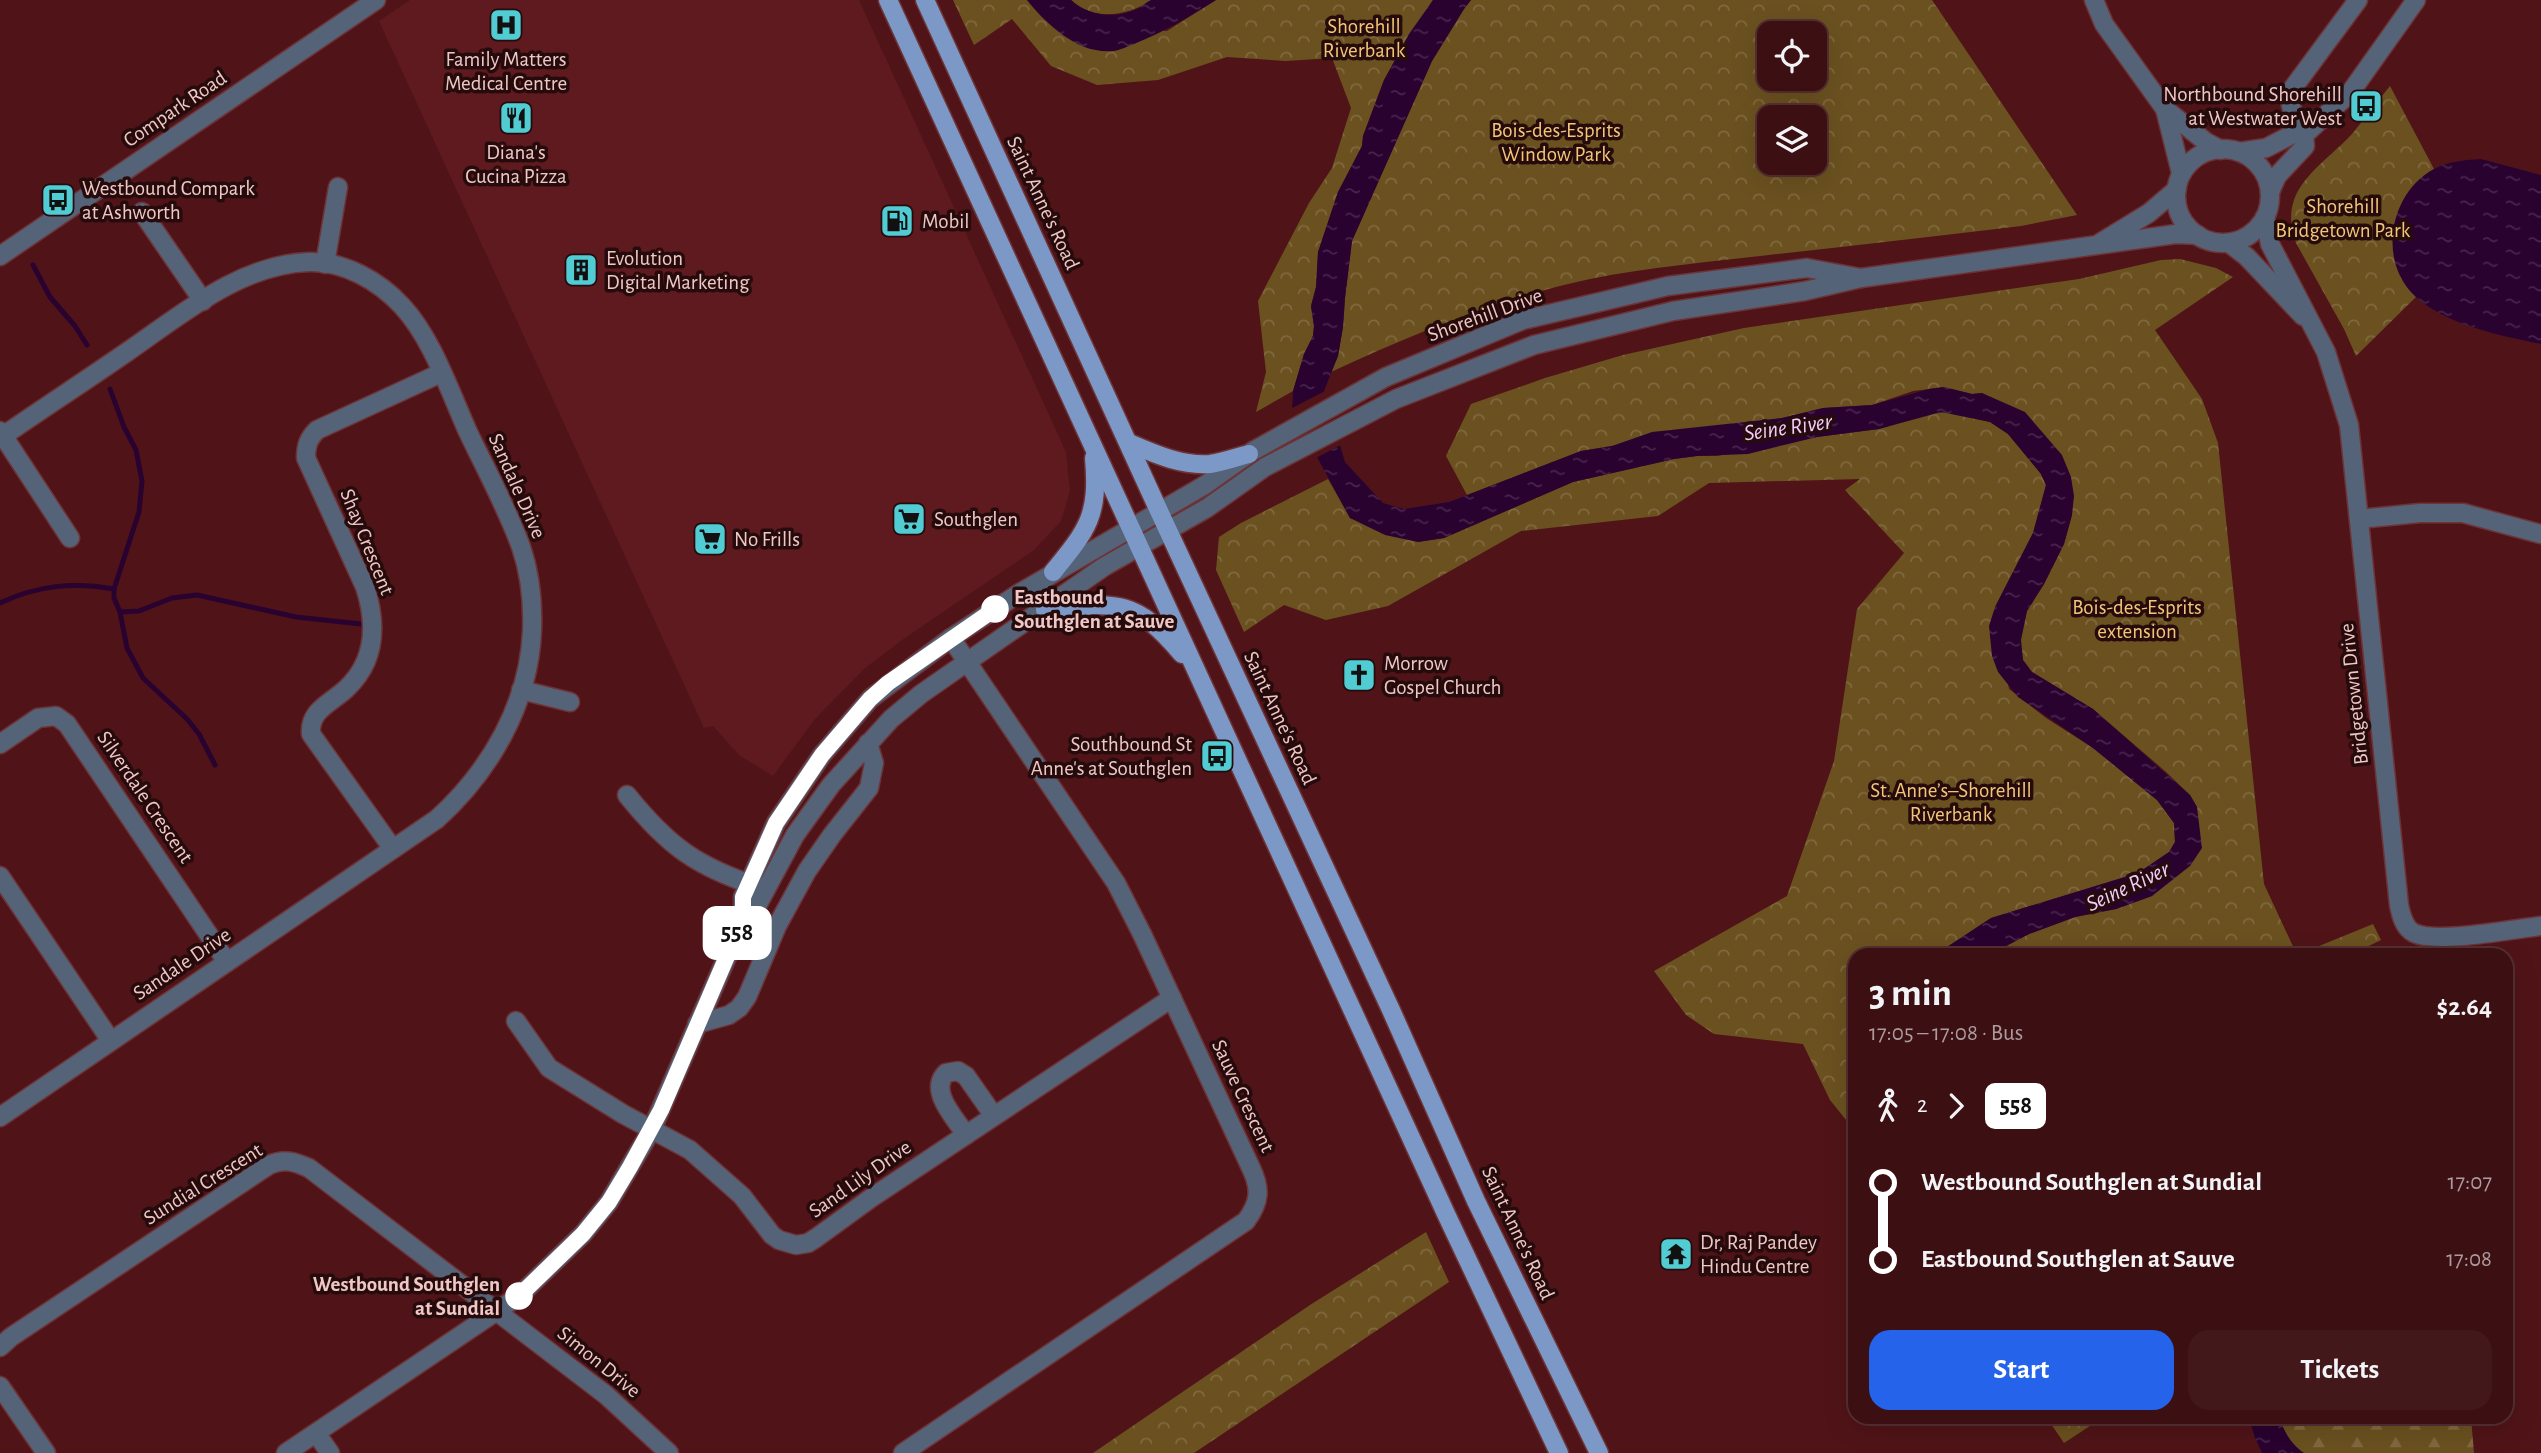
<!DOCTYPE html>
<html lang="en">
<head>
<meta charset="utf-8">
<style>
	body { margin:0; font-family:"Alegreya Sans",sans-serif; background:#43181b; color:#f1f3f6; height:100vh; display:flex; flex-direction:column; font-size:26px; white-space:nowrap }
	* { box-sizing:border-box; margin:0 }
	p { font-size:23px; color:#ac9c9f }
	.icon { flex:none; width:38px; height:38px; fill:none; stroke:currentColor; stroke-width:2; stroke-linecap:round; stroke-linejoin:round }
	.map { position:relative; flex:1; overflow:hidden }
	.drawer { position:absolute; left:1848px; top:948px; width:665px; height:476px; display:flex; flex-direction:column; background:#3c0f12; border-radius:21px; box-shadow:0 7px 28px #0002,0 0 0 2px #552f32 }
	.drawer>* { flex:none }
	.badge { padding:0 14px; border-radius:10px; font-size:24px; line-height:46px }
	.fabs { position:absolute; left:1757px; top:21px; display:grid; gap:14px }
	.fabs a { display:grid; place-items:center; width:70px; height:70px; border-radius:14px; background:#3c0f12; box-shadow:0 7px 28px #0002,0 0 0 2px #552f32; font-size:35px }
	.map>.badge { position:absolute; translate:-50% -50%; box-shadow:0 0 0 4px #fff }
	.legs { display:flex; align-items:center; gap:10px; height:77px; padding:0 21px; font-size:23px }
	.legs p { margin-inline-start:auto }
	.headline { display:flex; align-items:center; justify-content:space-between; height:119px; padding:0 21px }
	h1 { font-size:38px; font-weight:700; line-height:52px }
	.primary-button { display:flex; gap:14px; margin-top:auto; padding:14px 21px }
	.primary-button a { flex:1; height:80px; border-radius:21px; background:#2563eb; color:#fff; font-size:28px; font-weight:700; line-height:80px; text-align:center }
	.primary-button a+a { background:#43181b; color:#f1f3f6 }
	ul { padding:0 21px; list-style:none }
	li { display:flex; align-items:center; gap:24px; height:77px; font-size:26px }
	li i { display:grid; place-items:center; width:10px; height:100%; margin:0 9px; background:currentColor }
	li i::after { content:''; width:18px; height:18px; margin:-9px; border:5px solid; border-radius:50%; background:#3c0f12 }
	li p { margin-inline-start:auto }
	li:first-child i { background:linear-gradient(#0000 50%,currentColor 0) }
	li:last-child i { background:linear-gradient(currentColor 50%,#0000 0) }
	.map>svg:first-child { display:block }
	.built { fill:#5e1a1e }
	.forest { fill:url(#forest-firs) }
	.park { fill:url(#park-crowns); fill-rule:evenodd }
	.water { fill:url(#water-ripples) }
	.pier { fill:#501418 }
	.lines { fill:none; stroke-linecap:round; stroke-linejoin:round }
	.stream { stroke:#290230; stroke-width:5 }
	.minor-casing { stroke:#6d3437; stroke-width:21 }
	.major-casing { stroke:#6d3437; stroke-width:21 }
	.minor { stroke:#556379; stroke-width:18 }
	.major { stroke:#7c98c6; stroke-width:18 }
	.line-1-casing { stroke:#fff; stroke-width:16 }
	.line-1 { stroke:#fff; stroke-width:10 }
	.stop-1-dot { fill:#fff; stroke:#fff; stroke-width:3.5 }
	.labels { text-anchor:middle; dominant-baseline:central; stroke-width:7; stroke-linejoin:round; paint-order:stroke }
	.park-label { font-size:21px; fill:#f3c677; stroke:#260b0c }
	.poi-label { font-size:21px; fill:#efc8c6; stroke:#260b0c; text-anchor:start }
	.street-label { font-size:21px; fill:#efc8c6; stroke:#260b0c }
	.stop-label { font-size:21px; font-weight:bold; fill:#efc8c6; stroke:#260b0c; text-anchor:start }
	.water-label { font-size:23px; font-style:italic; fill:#f2ccfa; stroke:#260b0c }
</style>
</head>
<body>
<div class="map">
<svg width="2541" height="1453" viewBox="0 0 2541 1453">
	<defs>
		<pattern id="forest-firs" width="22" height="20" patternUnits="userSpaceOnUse" patternTransform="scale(1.75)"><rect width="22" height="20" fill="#6b5120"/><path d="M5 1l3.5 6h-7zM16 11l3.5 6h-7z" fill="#80693f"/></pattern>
		<pattern id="park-crowns" width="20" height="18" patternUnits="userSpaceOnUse" patternTransform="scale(1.75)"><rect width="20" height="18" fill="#6b5120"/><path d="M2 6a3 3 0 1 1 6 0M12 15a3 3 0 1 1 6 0" fill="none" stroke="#80693f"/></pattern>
		<pattern id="water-ripples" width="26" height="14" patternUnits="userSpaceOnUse" patternTransform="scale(1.75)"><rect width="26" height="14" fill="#290230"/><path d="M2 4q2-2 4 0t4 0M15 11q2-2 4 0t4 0" fill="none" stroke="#48254c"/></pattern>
	</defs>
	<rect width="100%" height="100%" fill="#501418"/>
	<polygon class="built" points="410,0 859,0 1066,452 1070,491 1061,521 1034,550 902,640 864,669 815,719 773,776 739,755 713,726 704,728 379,21"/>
	<path class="forest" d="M 2280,1418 L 2471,1418 L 2474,1453 L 2304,1453 C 2292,1445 2283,1431 2280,1418 Z"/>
	<g class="park">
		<polygon points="953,0 1027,0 1042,17 1167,31 1216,0 1433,0 1384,80 1363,136 1362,146 1338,192 1318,252 1316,287 1311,306 1314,326 1313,336 1304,354 1293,391 1256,412 1266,372 1258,301 1309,203 1332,168 1351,108 1332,58 1286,61 1227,57 1158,80 1097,85 1051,66 1012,19 974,45"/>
		<path d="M 1071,0 L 1152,0 C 1127,16 1094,22 1071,0 Z"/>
		<path d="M 1471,0 L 1932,0 L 2077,215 L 2021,226 C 1937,236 1853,246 1769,255 C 1709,262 1649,267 1590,279 C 1500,298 1415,333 1331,372 L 1338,356 L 1343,327 L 1345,298 L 1352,241 L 1432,61 L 1464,9 ZM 1769,33 L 1815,33 L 1815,79 L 1769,79 ZM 1769,117 L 1815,117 L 1815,163 L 1769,163 Z"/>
		<path d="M 2390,86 L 2434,169 L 2419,180 L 2404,282 L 2416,297 L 2356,356 L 2344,329 L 2296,243 C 2291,229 2289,215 2294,200 C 2303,174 2334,154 2352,134 C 2365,118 2377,102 2390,86 Z"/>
		<polygon points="2180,259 2216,268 2233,277 2155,330 2202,399 2218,443 2264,884 2297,955 2373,924 2381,940 2348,956 1989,955 2029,934 2075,917 2116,909 2152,896 2197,807 2190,795 2165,771 2093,709 2032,672 2023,660 2020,640 2027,611 2044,584 2064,544 2072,515 1982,393 1972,394 1944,387 1913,391 1872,405 1823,408 1782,418 1581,451 1467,495 1446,456 1471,404 1545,378 1623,355 1744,328 2079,279 2161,260"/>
		<polygon points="1951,412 1990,422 2008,434 2041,474 2046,485 2033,533 1995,607 2009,689 2046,718 2093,748 2157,800 2174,823 2175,842 2169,852 2138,873 1991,918 1944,949 1940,955 1855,956 1855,1131 1830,1100 1803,1044 1714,1034 1686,1015 1654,971 1787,896 1834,761 1857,609 1904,553 1845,490 1860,479 1709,483 1658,516 1521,531 1388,606 1326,620 1284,605 1244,632 1216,570 1219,537 1241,523 1328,479 1350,518 1418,542 1444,538 1573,482 1674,459 1697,456 1717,456 1817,437 1879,429 1931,413"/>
		<polygon points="1426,1232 1449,1282 1194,1453 1093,1453 1310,1305"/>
		<polygon points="2047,1418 2102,1418 2064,1443"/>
	</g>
	<g class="water">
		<path d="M 1027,0 L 1071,0 C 1088,16 1116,19 1137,9 C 1142,7 1146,2 1151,0 C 1162,0 1202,0 1216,0 C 1189,17 1164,32 1134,44 C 1128,46 1121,50 1114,51 C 1079,55 1047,25 1027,0 Z"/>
		<polygon points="1433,0 1471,0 1464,9 1432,61 1352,241 1345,298 1343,327 1338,356 1324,391 1345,462 1383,503 1404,509 1449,502 1581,451 1612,446 1652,432 1782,418 1823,408 1872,405 1929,389 1944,387 1972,394 1982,393 2025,412 2062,455 2071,477 2074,496 2072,515 2064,544 2044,584 2027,611 2021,640 2023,660 2032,672 2093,709 2190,795 2197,807 2202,848 2190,866 2152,896 2116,909 2075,917 2029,934 1989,955 1940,955 1944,949 1991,918 2138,873 2169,852 2175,842 2174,823 2157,800 2093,748 2018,697 1998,672 1992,656 1989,626 1995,607 2033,533 2046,485 2041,474 2008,434 1990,422 1941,412 1879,429 1817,437 1748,454 1697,456 1674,459 1573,482 1444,538 1418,542 1385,535 1350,518 1292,411 1293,391 1304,354 1313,336 1314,326 1311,306 1316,287 1318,252 1338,192 1362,146 1363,136 1384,80 1409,34"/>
		<path d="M 2481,159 L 2541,175 L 2541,344 C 2501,336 2447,325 2416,297 C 2377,262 2389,193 2434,169 C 2449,161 2465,160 2481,159 Z"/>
		<path d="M 2249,1418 L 2280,1418 C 2283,1431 2292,1445 2304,1453 L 2262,1453 L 2255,1438 Z"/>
	</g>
	<polygon class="pier" points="1327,390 1343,444 1314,459 1288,410"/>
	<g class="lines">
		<g class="stream">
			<polyline points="33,265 50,297 75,326 87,345"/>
			<polyline points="110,389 124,427 136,450 142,481 139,512 114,589 114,598 120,612 127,648 143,678 187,719 199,734 215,765"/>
			<path d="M 0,603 C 38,585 73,582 114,589"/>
			<polyline points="120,612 139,611 172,598 197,595 296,617 361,624"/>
		</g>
		<defs>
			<g id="minor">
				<polyline points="2094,0 2104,24 2165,109 2206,142 2221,150"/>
				<polyline points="2165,109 2181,173"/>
				<circle cx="2223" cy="196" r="47"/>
				<polyline points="2239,152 2266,148 2293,134 2305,134 2350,93 2416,0"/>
				<path d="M 2270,192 L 2277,176 L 2305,146 C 2305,126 2287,112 2290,92 L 2358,0"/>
				<polyline points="142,212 203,301"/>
				<path d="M 2265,217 L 2270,244 L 2326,352 L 2349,425 L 2399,905 C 2401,915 2404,928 2414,933 C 2437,944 2513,929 2541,926"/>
				<polyline points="2100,243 2149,213 2177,189"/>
				<polyline points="2229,243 2247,257 2303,316"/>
				<polyline points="0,256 376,0"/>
				<polyline points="325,264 338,187"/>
				<polyline points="0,431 70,538"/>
				<path d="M 0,438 C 42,409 85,381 127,352 C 181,315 240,264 309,262 C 344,261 379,281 402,306 C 432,338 450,392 468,432 C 486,470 507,508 521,547 C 530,573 533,604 532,631 C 529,704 490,771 437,819 L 0,1117"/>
				<polyline points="2359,519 2420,513 2463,513 2541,534"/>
				<polyline points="521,690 570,702"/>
				<polyline points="0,744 38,718 56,716 67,724 227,962"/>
				<path d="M 627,795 C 668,846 697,867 759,887"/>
				<path d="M 393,849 L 311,734 C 309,710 331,703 346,689 C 376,661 377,624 365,587 L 306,458 C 306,446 308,439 317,430 L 441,373"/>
				<polyline points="0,876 111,1041"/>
				<polyline points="743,920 758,904 795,835 831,785 891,719 921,694 1105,566 1207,508 1265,467 1396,399 1534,345 1673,311 1805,291 1861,278 2176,234 2198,235"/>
				<polyline points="516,1021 549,1068 623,1114 690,1150 742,1196 772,1235 779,1240 796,1245 808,1243 816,1238 871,1198 1172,998"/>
				<polyline points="697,1024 729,1015 739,1008 747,997 777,926 807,871 832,835 869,788 874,763 868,743"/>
				<path d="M 966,1135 C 956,1119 928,1091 946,1073 L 958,1071 L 966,1076 L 994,1116"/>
				<path d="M 0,1347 L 11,1337 L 269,1165 C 285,1158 295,1162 309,1168 L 606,1395 L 669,1453"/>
				<polyline points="0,1386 46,1453"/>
				<polyline points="316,1433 330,1453"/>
				<polyline points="286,1453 519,1296 583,1234 609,1202 652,1129 743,920 743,897 776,823 822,755 870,699 951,638 1018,594 1205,485 1253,451 1386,377 1523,320 1668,286 1807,268 1861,278"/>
				<path d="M 903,1453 L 1246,1221 C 1260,1202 1261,1189 1251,1168 L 1142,934 L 1116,883 L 951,638"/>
			</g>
			<g id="major">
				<polyline points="888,0 1447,1216 1559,1453"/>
				<polyline points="925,0 1159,511 1391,1010 1476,1201 1599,1453"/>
				<path d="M 1129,443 C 1155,454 1181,466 1210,464 C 1223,462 1237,457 1249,454"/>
				<path d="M 1053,572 C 1088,529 1099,516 1094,458"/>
				<path d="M 1045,610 C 1116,602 1134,597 1182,654"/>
			</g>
		</defs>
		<use href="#minor" class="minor-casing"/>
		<use href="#major" class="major-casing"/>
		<use href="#minor" class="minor"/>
		<use href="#major" class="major"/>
	</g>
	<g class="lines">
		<defs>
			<polyline id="line-1" points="519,1296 583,1234 609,1202 630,1167 661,1110 743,919 743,897 776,823 822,755 870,699 888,683 995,609"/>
		</defs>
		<use href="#line-1" class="line-1-casing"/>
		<use href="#line-1" class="line-1"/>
	</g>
	<defs>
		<symbol id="hospital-square" viewBox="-11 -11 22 22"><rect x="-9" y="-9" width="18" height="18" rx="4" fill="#51ccd3" stroke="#260b0c"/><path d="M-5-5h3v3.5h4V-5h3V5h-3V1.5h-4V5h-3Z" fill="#111"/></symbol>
		<symbol id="bus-square" viewBox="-11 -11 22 22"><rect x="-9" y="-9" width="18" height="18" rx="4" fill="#51ccd3" stroke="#260b0c"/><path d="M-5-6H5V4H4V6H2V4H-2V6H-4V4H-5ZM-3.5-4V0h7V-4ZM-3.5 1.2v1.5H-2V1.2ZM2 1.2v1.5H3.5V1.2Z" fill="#111"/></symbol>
		<symbol id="restaurant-square" viewBox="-11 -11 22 22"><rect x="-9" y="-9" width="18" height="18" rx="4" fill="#51ccd3" stroke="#260b0c"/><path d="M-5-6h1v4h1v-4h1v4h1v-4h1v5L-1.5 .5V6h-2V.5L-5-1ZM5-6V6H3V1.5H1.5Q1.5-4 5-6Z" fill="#111"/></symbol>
		<symbol id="fuel-square" viewBox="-11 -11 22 22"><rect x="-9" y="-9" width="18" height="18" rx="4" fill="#51ccd3" stroke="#260b0c"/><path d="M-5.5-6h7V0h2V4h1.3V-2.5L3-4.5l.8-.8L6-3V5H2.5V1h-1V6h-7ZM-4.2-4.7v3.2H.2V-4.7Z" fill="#111"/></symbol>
		<symbol id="building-square" viewBox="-11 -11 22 22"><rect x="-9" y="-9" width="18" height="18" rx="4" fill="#51ccd3" stroke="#260b0c"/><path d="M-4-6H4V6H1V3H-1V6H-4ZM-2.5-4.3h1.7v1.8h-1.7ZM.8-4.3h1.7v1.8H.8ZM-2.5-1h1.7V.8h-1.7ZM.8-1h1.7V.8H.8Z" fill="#111"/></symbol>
		<symbol id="supermarket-square" viewBox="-11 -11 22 22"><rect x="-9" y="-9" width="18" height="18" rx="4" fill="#51ccd3" stroke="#260b0c"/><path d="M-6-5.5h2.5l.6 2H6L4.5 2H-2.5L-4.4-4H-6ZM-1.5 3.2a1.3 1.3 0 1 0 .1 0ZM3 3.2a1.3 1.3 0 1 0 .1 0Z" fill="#111"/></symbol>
		<symbol id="church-square" viewBox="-11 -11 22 22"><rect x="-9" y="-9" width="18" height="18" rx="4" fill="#51ccd3" stroke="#260b0c"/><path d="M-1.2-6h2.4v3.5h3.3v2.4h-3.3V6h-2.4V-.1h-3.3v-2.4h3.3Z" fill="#111"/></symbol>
		<symbol id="temple-square" viewBox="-11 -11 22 22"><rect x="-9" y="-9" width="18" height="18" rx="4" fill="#51ccd3" stroke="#260b0c"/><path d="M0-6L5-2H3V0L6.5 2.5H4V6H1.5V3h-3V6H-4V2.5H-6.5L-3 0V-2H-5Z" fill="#111"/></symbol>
	</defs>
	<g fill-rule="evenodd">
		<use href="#hospital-square" x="487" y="6" width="38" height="38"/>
		<use href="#bus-square" x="2347" y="87" width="38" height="38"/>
		<use href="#restaurant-square" x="497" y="99" width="38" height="38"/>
		<use href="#bus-square" x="39" y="181" width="38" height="38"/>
		<use href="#fuel-square" x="878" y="202" width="38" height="38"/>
		<use href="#building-square" x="562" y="251" width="38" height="38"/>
		<use href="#supermarket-square" x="890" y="500" width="38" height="38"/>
		<use href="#supermarket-square" x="691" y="520" width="38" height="38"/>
		<use href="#church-square" x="1340" y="656" width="38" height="38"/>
		<use href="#bus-square" x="1198" y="737" width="38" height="38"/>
		<use href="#temple-square" x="1657" y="1235" width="38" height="38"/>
	</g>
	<g class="stop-1-dot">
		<circle cx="995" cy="609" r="12"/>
		<circle cx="519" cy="1296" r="12"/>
	</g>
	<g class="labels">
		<g class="park-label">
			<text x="1364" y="26">Shorehill<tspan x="1364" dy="24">Riverbank</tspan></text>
			<text x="1556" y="130">Bois-des-Esprits<tspan x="1556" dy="24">Window Park</tspan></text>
			<text x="2343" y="206">Shorehill<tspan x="2343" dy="24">Bridgetown Park</tspan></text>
			<text x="2137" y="607">Bois-des-Esprits<tspan x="2137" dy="24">extension</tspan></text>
			<text x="1951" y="790">St. Anne’s–Shorehill<tspan x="1951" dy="24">Riverbank</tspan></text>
		</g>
		<g class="poi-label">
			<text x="506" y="59" text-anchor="middle">Family Matters<tspan x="506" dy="24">Medical Centre</tspan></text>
			<text x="2342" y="94" text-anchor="end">Northbound Shorehill<tspan x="2342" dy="24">at Westwater West</tspan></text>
			<text x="516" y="152" text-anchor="middle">Diana's<tspan x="516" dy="24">Cucina Pizza</tspan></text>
			<text x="82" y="188">Westbound Compark<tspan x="82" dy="24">at Ashworth</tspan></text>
			<text x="922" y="221">Mobil</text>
			<text x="606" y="258">Evolution<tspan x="606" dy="24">Digital Marketing</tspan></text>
			<text x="934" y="519">Southglen</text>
			<text x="734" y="539">No Frills</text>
			<text x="1384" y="663">Morrow<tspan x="1384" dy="24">Gospel Church</tspan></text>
			<text x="1192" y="744" text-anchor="end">Southbound St<tspan x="1192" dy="24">Anne's at Southglen</tspan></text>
			<text x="1700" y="1242">Dr, Raj Pandey<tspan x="1700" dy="24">Hindu Centre</tspan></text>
		</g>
		<g class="street-label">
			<text transform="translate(175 109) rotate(-34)">Compark Road</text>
			<text transform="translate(1043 203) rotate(65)">Saint Anne's Road</text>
			<text transform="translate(1485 315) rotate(-20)">Shorehill Drive</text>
			<text transform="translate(517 486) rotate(66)">Sandale Drive</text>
			<text transform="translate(367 542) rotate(68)">Shay Crescent</text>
			<text transform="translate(2354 694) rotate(-96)">Bridgetown Drive</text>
			<text transform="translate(1280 718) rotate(65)">Saint Anne's Road</text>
			<text transform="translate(145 797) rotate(56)">Silverdale Crescent</text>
			<text transform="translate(182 964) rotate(-34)">Sandale Drive</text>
			<text transform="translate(1243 1096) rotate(65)">Sauve Crescent</text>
			<text transform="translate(860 1179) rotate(-35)">Sand Lily Drive</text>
			<text transform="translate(203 1184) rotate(-32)">Sundial Crescent</text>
			<text transform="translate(1518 1233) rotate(65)">Saint Anne's Road</text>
			<text transform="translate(599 1362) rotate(39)">Simon Drive</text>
		</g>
		<g class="stop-label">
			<text x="1014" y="597">Eastbound<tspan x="1014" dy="24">Southglen at Sauve</tspan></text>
			<text x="500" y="1284" text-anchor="end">Westbound Southglen<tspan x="500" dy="24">at Sundial</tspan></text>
		</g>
		<g class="water-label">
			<text transform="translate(1788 428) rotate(-8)">Seine River</text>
			<text transform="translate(2128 887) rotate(-25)">Seine River</text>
		</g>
	</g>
</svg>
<div class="fabs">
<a><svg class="icon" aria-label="locate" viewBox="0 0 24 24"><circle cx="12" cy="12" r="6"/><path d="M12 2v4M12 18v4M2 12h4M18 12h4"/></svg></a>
<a><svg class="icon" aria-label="layers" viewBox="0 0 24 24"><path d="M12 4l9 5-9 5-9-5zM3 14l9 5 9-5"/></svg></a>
</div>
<b class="badge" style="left:737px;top:933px;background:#fff;color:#111">558</b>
<section class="drawer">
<div class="headline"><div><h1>3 min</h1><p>17:05 – 17:08 · Bus</p></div><b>$2.64</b></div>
<div class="legs"><svg class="icon" aria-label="walk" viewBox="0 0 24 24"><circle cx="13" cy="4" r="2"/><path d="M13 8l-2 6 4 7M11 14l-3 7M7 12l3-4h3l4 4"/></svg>2<svg class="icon" aria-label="forward" viewBox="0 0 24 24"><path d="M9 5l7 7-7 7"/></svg><b class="badge" style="background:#fff;color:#111">558</b></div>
<ul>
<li><i style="color:#fff"></i><b>Westbound Southglen at Sundial</b><p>17:07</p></li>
<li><i style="color:#fff"></i><b>Eastbound Southglen at Sauve</b><p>17:08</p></li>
</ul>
<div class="primary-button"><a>Start</a><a>Tickets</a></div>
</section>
</div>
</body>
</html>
